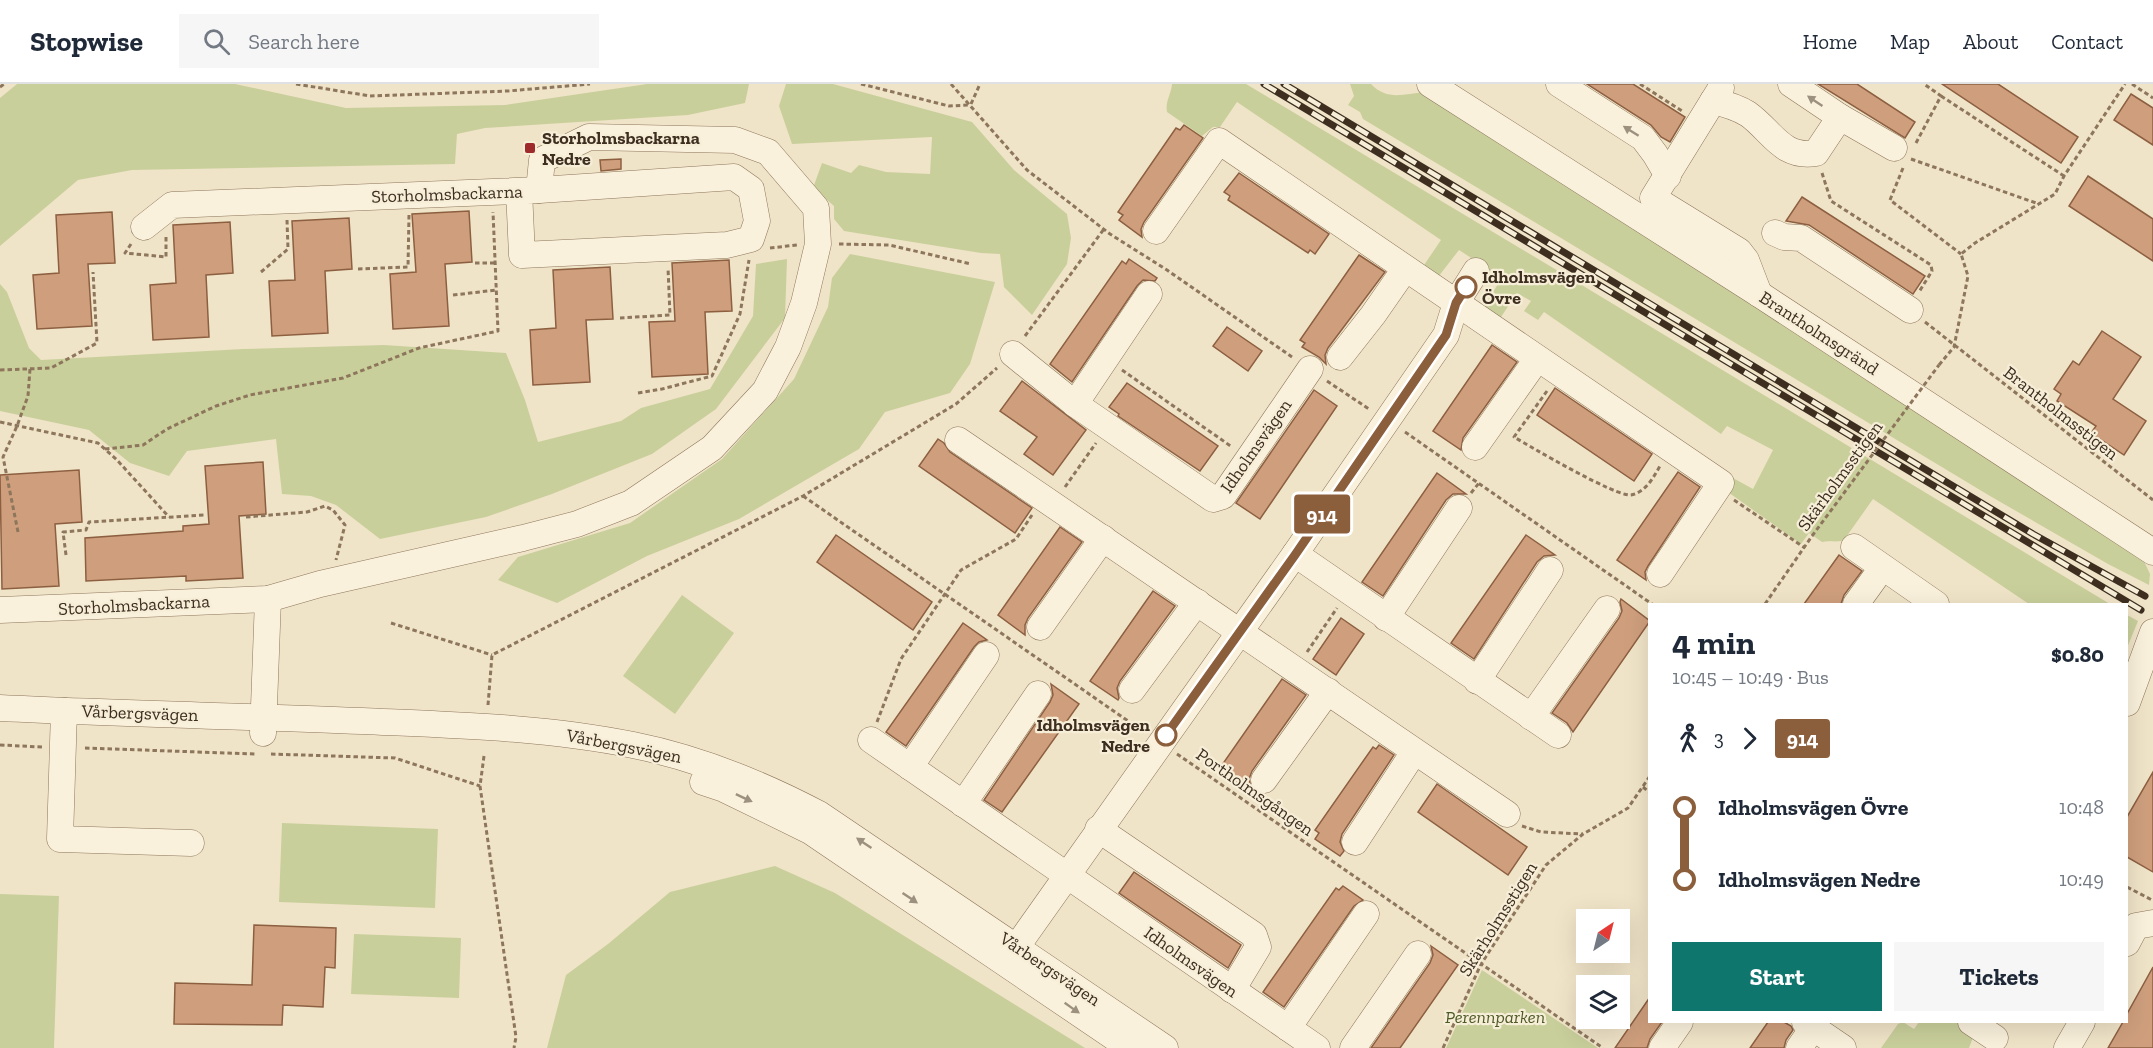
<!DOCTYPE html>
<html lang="en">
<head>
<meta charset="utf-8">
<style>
	body { margin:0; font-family:"Zilla Slab",serif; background:#f6f6f7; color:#1f2937; height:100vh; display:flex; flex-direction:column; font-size:22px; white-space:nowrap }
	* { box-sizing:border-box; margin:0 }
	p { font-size:20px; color:#747a83 }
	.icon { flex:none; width:33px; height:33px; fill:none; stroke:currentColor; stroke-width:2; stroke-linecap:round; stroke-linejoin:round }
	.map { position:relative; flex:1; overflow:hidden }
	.details { position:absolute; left:1648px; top:519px; width:480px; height:420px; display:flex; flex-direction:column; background:#fff; border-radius:0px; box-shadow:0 6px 24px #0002 }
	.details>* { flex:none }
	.badge { padding:0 12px; border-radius:4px; font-size:21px; line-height:39px }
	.needle { width:39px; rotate:35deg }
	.tools { position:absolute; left:1576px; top:825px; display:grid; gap:12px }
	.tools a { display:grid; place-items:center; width:54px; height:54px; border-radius:0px; background:#fff; box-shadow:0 6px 24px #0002; font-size:30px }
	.map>.badge { position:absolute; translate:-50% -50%; box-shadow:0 0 0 3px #fff }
	.legs { display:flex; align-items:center; gap:9px; height:66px; padding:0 24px; font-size:20px }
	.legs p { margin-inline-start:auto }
	.head { display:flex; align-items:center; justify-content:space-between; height:102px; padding:0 24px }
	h1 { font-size:33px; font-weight:800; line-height:45px }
	.button { display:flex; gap:12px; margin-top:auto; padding:12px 24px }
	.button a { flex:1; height:69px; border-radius:0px; background:#0f766e; color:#fff; font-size:24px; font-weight:800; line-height:69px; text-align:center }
	.button a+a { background:#f6f6f7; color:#1f2937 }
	ul { padding:0 24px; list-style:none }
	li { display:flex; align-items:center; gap:21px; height:72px; font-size:22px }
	li i { display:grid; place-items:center; width:9px; height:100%; margin:0 8px; background:currentColor }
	li i::after { content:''; width:15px; height:15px; margin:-8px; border:4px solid; border-radius:50%; background:#fff }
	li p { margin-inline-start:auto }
	li:first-child i { background:linear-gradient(#0000 50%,currentColor 0) }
	li:last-child i { background:linear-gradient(currentColor 50%,#0000 0) }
	header { display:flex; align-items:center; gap:36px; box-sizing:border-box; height:84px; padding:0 30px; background:#fff; border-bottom:2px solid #e0e1e3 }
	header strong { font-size:28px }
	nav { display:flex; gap:33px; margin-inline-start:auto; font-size:21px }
	.search { width:420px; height:54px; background:#f6f6f7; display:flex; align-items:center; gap:15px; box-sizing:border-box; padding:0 21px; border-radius:0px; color:#747a83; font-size:22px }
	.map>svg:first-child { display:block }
	.green { fill:#c9cf9b }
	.building { fill:#cf9f7d; stroke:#8d5f41; stroke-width:1.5 }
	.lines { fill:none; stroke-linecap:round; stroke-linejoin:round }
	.minor-casing { stroke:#8d765c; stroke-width:27 }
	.path { stroke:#8d765c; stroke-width:3; stroke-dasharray:4.5 3; stroke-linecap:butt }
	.minor { stroke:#faf1dc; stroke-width:26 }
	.rail-casing { stroke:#3d2e20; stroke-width:7 }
	.rail { stroke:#f7eed8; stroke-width:4.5; stroke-dasharray:14; stroke-linecap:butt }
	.path-bridge { stroke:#8d765c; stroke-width:3; stroke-dasharray:4.5 3; stroke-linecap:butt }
	.oneway { fill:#9c907e }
	.line-1-casing { stroke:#fff; stroke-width:14 }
	.line-1 { stroke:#8b5e3c; stroke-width:9 }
	.poi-dot { fill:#9e2a2b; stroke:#f7eed8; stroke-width:2 }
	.stop-1-dot { fill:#fff; stroke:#8b5e3c; stroke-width:3 }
	.labels { text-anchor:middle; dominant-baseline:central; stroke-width:4.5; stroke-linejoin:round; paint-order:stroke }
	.poi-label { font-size:18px; font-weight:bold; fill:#3d2e20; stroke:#f7eed8; text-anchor:start }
	.street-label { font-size:18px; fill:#3d2e20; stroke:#f7eed8 }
	.stop-label { font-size:18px; font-weight:bold; fill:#3d2e20; stroke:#f7eed8; text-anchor:start }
	.park-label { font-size:18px; font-style:italic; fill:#4d5a26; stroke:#f7eed8 }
</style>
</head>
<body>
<header>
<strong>Stopwise</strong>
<div class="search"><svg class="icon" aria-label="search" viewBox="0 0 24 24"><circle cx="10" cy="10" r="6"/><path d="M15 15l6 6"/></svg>Search here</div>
<nav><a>Home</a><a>Map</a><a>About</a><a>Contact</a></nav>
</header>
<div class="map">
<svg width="2153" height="964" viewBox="0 0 2153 964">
	<rect width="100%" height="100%" fill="#f0e4c8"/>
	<g class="green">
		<polygon points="17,0 235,0 346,24 505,21 647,0 749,0 745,19 688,31 485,44 457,50 455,80 132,86 78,96 0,162 0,14"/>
		<polygon points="786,0 833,0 972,38 1014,86 1067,130 1071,154 1067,180 1032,231 1004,203 1000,170 981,169 844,147 834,135 834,122 813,104 822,79 851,89 859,81 886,88 930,90 932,53 792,60 779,22"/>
		<path d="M 1172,0 L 1246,0 L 1590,206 L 2110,520 L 2029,520 L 1873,415 L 1844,456 C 1837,459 1829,456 1822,458 L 1809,449 L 1801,460 L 1725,406 L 1733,394 L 1753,405 L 1773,366 L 1727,342 L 1721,350 L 1544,228 L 1538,236 L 1524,227 L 1531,217 L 1517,209 L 1497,239 L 1480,228 L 1502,194 L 1459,166 L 1435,197 L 1420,187 L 1441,156 L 1237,18 L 1220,43 L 1213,43 L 1202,52 L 1167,28 C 1165,17 1171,11 1172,0 Z"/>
		<path d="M 1350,0 L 1371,0 C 1387,17 1404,10 1424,8 L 2142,473 L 2150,490 L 2149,501 L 2108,480 L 1990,412 L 1363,35 L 1360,28 L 1348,21 L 1354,12 Z"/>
		<polygon points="850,170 995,198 970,280 950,309 885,328 859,365 739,435 647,472 557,519 498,496 518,473 630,439 722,375 794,295 828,223 832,194"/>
		<polygon points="787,175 785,234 716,325 652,370 552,410 486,433 380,455 336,421 311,412 282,410 276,355 187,367 169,392 130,379 89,346 0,327 0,200 7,208 29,264 41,276 243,265 384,261 506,269 525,316 538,358 621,337 641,324 710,305 753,232 756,180"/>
		<polygon points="682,511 734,549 675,630 623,592"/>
		<polygon points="2127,531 2138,537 2127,564"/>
		<polygon points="282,739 438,745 435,824 279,818"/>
		<polygon points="775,782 835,809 1085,964 547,964 566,891 608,860 670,808"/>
		<polygon points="0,810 59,812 54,964 0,964"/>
		<polygon points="354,850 461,854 459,914 351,910"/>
		<polygon points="1482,886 1598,964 1446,964"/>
		<polygon points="1903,938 1914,945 1919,938 1960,938 1975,948 1969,964 1881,964 1898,940"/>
	</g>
	<g class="building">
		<polygon points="1587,0 1633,0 1685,33 1670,58 1661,53 1651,41"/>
		<polygon points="1818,0 1857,0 1915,38 1905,54"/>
		<polygon points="1942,0 1998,0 2078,53 2061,79"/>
		<polygon points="2131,10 2153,24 2153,61 2114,36"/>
		<polygon points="1184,41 1203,54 1144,138 1141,145 1142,153 1119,136 1123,131 1118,128 1176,44 1180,46"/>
		<polygon points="621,75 621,85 601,87 600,76"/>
		<polygon points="1239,89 1329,150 1315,170 1310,166 1308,169 1228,116 1230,112 1224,108"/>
		<polygon points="2088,92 2153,135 2153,177 2069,122"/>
		<polygon points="1802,113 1925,192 1913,210 1809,141 1786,137"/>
		<polygon points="469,127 472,178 445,180 449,242 393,245 390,190 416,188 412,130"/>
		<polygon points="112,128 115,179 88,180 92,242 37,245 33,191 59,189 56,131"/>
		<polygon points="349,134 352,185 325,187 328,249 272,252 269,197 295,196 292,137"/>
		<polygon points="230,138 233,189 206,191 209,253 153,256 150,201 176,199 173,141"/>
		<polygon points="1359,171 1385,188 1328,264 1325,271 1326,280 1319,273 1302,263 1305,259 1300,256"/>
		<polygon points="1129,175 1157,194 1155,197 1143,196 1137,202 1072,298 1050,280 1122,177 1126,180"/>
		<polygon points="729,176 732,227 705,228 708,290 652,293 649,238 675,237 672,179"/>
		<polygon points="610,183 613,235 586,236 590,298 533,301 530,246 556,244 553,186"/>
		<polygon points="1227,243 1262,267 1248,287 1213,262"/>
		<polygon points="2102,247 2141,273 2113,315 2146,337 2124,371 2091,349 2096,342 2057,317 2061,310 2054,305 2073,277 2079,281"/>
		<polygon points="1492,261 1517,278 1463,354 1461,366 1433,347"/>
		<polygon points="1022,297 1086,346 1053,391 1024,370 1037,353 1000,327"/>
		<polygon points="1127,299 1218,362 1200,387 1118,332 1119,330 1109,323"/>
		<polygon points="1555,304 1652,370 1634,397 1537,331"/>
		<polygon points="1314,306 1337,322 1260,435 1236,419"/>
		<polygon points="938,355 944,359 950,368 1032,424 1015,449 919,382"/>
		<polygon points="263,378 266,430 239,432 243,494 186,497 186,492 86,497 85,454 183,447 183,442 209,440 205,382"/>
		<polygon points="79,386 82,438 55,440 59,502 2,505 0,391"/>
		<polygon points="1678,388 1700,403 1648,482 1645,488 1646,496 1617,476"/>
		<polygon points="1437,389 1466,410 1453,410 1446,416 1383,512 1362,498"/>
		<polygon points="1060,443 1082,458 1028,534 1025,541 1025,551 998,531"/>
		<polygon points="836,451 932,518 913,546 817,478"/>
		<polygon points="1526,451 1555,471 1544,472 1537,478 1474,575 1451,559"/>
		<polygon points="1839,471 1862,487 1844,511 1841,520 1804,520"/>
		<polygon points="1153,507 1175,522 1120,597 1117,604 1119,614 1118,616 1090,597"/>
		<polygon points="1621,515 1650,537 1573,648 1567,639 1552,629 1619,534 1622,527 1620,518"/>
		<polygon points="1341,534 1364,550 1336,591 1313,575"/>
		<polygon points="963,539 987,556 979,558 974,563 906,662 886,648"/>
		<polygon points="1282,595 1306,611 1252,687 1249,695 1251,703 1248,708 1222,690 1226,684 1222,681"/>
		<polygon points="1051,600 1079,620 1002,728 984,716 1050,618 1053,611"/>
		<polygon points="1379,661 1394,671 1342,750 1340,758 1344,767 1340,772 1315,755 1319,749 1315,746 1373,663 1376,665"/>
		<polygon points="2153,688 2153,788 2127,773 2127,733"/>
		<polygon points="1437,700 1527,763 1508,791 1418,728"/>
		<polygon points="1134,788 1241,861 1228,884 1119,809"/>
		<polygon points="1343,802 1363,816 1354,822 1284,923 1263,908 1336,804 1339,806"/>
		<polygon points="254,841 336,844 335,884 325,883 323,923 283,921 282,941 174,940 175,899 252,901"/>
		<polygon points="1431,862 1458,881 1400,964 1371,964 1430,879 1433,871"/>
		<polygon points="2153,883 2153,964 2108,964 2123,938 2127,938 2127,930"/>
		<polygon points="1650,913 1650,938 1662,938 1650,955 1647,964 1615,964"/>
		<polygon points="1768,938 1784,938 1791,942 1793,946 1786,956 1784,964 1750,964"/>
	</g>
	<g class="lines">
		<defs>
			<g id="minor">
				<polyline points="1430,0 1759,210 2153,468"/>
				<polyline points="1559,0 1643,54 1655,70 1668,92"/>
				<polyline points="1791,0 1840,33 1894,64"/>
				<polyline points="1721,4 1653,114 1739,167 1746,176 1759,210"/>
				<path d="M 1713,17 C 1726,20 1737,23 1748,30 C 1772,47 1782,75 1816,69 L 1840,33"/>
				<path d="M 144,143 L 172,121 C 295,116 417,110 539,106 L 734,93 L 751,105 L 757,137 L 751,155 L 727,161 L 522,171 L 519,107"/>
				<polyline points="1156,147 1219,57 1721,399 1660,490"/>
				<polyline points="1775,149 1784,153 1801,154 1910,226"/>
				<polyline points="1013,270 1075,320 1213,415 1223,412 1310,285"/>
				<polyline points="1340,273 1373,231 1405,185"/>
				<polyline points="1075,320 1149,210"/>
				<polyline points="958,356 1507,730"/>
				<polyline points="1475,363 1537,275"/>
				<polyline points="1854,463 1936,520"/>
				<polyline points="1295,470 1558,651"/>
				<polyline points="1856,520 1882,484"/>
				<polyline points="0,526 268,515 320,500 523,454 577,440 631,419 712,364 765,307 788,263 804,219 818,160 816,124 768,68 735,56 589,53 542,76 539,106"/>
				<polyline points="1386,534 1459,424"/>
				<polyline points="1040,543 1103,454"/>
				<polyline points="1477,597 1550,486"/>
				<polyline points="1132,606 1197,518"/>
				<polyline points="2127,619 2153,548"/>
				<path d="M 0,624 C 121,630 242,632 362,637 C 453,641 544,643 633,661 C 698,674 760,699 819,730 L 1165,964"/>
				<polyline points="64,627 60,755 191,759"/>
				<polyline points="1531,633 1607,525"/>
				<polyline points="263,649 268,515"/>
				<polyline points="871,656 1317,964"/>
				<polyline points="910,683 986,571"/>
				<polyline points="1264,696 1328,607"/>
				<polyline points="703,698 724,705 810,747 1130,964"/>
				<polyline points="963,720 1038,610"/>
				<polyline points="1098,745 1254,851 1258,863 1232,906"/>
				<polyline points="1355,758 1414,668"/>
				<polyline points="2127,859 2136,842 2153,839"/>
				<polyline points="1008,875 1295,470 1446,251 1456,219 1476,187"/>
				<polyline points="1805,938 1843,964"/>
				<polyline points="1971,938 1995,954"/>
				<polyline points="1288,944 1366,830"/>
				<polyline points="1353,964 1418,870"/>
				<polyline points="1662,964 1680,938"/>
				<polyline points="1799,964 1813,944"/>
				<polyline points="2067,964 2082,938"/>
			</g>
		</defs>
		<use href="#minor" class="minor-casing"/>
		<g class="path">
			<polyline points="296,0 370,12 508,7 590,0"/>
			<polyline points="861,0 949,22 970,21"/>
			<polyline points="951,0 1027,86 1110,150 1167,186 1292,273"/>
			<polyline points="1640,0 1682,27"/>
			<polyline points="2132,0 2153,14"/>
			<polyline points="0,3 4,0"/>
			<polyline points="1941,12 2064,92"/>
			<polyline points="971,20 980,0"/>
			<polyline points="1916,59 1941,12 1924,0"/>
			<polyline points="1911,75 2039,120"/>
			<polyline points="1903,84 1890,116 1961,170"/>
			<polyline points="1822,89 1831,117 1931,181 1932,187 1919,208"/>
			<polyline points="131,160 125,169 166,173 166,152"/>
			<polyline points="839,160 889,161 971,180"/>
			<polyline points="770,164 797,161"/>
			<polyline points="475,179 496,179"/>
			<polyline points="358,185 408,183 409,131"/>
			<polyline points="261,188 288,165 287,136"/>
			<polyline points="453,211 497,206"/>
			<polyline points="620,234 670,231 668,184"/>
			<polyline points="1925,238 2153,416"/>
			<polyline points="1025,252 1104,145"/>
			<polyline points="1939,281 1954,263 1968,192 1961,170 1975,159 2055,110 2064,92 2125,0"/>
			<polyline points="0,286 51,284 97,259 93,188"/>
			<polyline points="1122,286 1232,363"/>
			<polyline points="1327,297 1369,325"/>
			<path d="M 1547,307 L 1514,353 C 1531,363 1616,413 1631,411 C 1646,408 1653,394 1660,382"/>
			<polyline points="638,309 662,305 712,292 740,230 749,176"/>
			<polyline points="0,338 98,359 117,376 169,433"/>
			<polyline points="1405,348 1652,520"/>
			<polyline points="105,365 143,361 167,345 216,322 250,311 343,294 419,264 498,247 493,128"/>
			<polyline points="1065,403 1096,359"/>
			<polyline points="1471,409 1479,399"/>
			<polyline points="803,412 1144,648"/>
			<polyline points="1734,416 1805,464"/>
			<polyline points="246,433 307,428 325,422 333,426 345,441 336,476"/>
			<polyline points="18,448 3,373 17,342 28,312 30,285"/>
			<polyline points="66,471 63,448 86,446 89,438 205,431"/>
			<polyline points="1765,520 1812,452"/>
			<polyline points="391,539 492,571"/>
			<polyline points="1307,568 1337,524"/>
			<polyline points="488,621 492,571 803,412 956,320 997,284"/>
			<polyline points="877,638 901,575 961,486 1016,455 1032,431"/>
			<polyline points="0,661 42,663"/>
			<polyline points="85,664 255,670"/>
			<polyline points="271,670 395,674 480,702"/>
			<polyline points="1177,670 1603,964"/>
			<polyline points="484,672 480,702 516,953 514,964"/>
			<polyline points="1643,703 1650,709"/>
			<polyline points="1522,742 1541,748 1583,750"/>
			<polyline points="2127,803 2152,816"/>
			<polyline points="1443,964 1481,880 1546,781 1583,750 1628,724 1650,692"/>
		</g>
		<use href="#minor" class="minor"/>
		<defs>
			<g id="rail">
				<polyline points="1264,0 2141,526"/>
				<polyline points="1284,0 2033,450 2145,512"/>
			</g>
		</defs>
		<use href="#rail" class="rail-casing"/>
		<use href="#rail" class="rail"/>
		<polyline class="path-bridge" points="1812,452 1939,281"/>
	</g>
	<defs><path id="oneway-solid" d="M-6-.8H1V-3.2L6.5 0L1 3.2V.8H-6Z" transform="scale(1.5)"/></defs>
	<g class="oneway">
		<use href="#oneway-solid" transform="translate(1815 17) rotate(-146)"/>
		<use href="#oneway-solid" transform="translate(1631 47) rotate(-148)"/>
		<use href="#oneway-solid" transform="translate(744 714) rotate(25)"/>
		<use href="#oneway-solid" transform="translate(864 759) rotate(-146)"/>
		<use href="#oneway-solid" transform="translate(910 814) rotate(34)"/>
		<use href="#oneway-solid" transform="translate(1072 924) rotate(35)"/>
	</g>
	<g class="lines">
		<defs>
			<polyline id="line-1" points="1166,651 1295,471 1446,251 1456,219 1466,203"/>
		</defs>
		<use href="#line-1" class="line-1-casing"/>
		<use href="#line-1" class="line-1"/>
	</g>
	<rect class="poi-dot" x="524" y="58" width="12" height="12" rx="3"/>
	<g class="stop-1-dot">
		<circle cx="1466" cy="203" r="10"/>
		<circle cx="1166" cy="651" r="10"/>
	</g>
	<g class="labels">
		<g class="poi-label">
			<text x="542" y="54">Storholmsbackarna<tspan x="542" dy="21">Nedre</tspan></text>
		</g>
		<g class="street-label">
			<text transform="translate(447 110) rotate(-2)">Storholmsbackarna</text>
			<text transform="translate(1819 249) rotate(33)">Brantholmsgränd</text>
			<text transform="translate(2061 329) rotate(38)">Brantholmsstigen</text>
			<text transform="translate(1256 362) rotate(-55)">Idholmsvägen</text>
			<text transform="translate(1840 392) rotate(-54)">Skärholmsstigen</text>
			<text transform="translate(134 521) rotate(-3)">Storholmsbackarna</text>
			<text transform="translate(140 629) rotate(2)">Vårbergsvägen</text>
			<text transform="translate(624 662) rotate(11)">Vårbergsvägen</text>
			<text transform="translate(1255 708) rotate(35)">Portholmsgången</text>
			<text transform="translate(1498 835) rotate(-58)">Skärholmsstigen</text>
			<text transform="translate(1191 878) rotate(35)">Idholmsvägen</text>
			<text transform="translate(1050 885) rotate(34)">Vårbergsvägen</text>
		</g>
		<g class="stop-label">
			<text x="1482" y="193">Idholmsvägen<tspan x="1482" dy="21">Övre</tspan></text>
			<text x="1150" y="641" text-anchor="end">Idholmsvägen<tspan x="1150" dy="21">Nedre</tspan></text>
		</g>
		<g class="park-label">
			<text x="1495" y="933">Perennparken</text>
		</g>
	</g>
</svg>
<div class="tools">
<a><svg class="needle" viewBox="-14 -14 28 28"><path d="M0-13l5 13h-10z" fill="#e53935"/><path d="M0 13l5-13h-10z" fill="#747a83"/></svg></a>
<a><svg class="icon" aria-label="layers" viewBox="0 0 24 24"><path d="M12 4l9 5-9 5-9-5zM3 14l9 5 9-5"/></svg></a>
</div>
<b class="badge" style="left:1322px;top:430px;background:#8b5e3c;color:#fff">914</b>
<section class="details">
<div class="head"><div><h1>4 min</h1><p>10:45 – 10:49 · Bus</p></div><b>$0.80</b></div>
<div class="legs"><svg class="icon" aria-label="walk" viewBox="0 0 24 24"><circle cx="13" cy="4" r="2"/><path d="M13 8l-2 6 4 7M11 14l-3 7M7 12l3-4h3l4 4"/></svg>3<svg class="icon" aria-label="forward" viewBox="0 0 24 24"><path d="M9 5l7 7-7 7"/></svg><b class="badge" style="background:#8b5e3c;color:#fff">914</b></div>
<ul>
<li><i style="color:#8b5e3c"></i><b>Idholmsvägen Övre</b><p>10:48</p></li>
<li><i style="color:#8b5e3c"></i><b>Idholmsvägen Nedre</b><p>10:49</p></li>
</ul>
<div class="button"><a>Start</a><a>Tickets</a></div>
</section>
</div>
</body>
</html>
